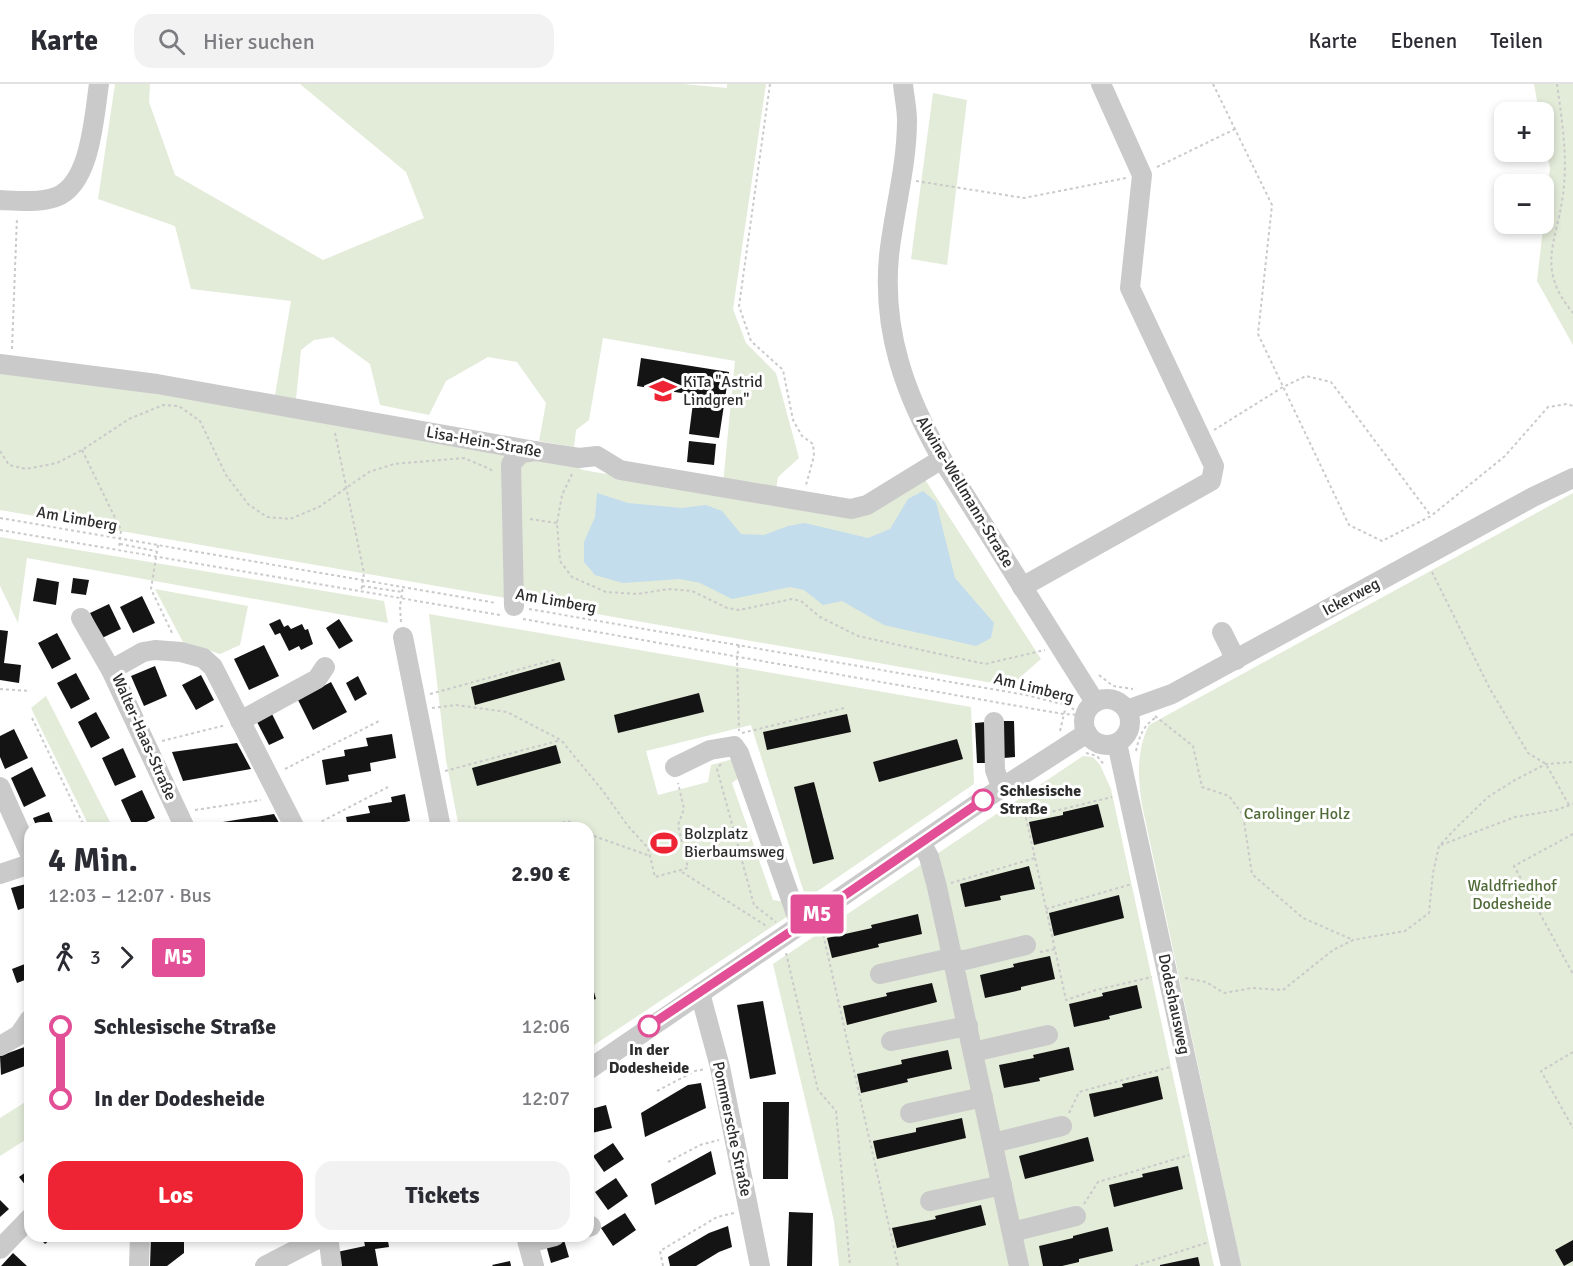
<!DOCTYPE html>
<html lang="de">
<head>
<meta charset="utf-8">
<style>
	body { margin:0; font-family:Signika,sans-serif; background:#f2f2f3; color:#2b2b33; height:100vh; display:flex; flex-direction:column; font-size:22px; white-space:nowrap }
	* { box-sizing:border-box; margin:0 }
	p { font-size:20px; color:#7c7c81 }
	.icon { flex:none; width:33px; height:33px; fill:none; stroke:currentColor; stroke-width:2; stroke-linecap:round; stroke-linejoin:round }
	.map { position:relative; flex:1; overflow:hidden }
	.panel { position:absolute; left:24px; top:738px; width:570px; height:420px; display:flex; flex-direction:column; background:#fff; border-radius:18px; box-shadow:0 3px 9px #0003 }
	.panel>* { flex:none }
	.badge { padding:0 12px; border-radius:4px; font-size:21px; line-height:39px }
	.buttons { position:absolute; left:1494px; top:18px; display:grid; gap:12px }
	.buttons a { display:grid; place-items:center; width:60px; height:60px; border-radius:12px; background:#fff; box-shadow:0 3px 9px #0003; font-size:30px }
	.map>.badge { position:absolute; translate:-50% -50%; box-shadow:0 0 0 3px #fff }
	.legs { display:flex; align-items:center; gap:9px; height:66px; padding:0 24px; font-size:20px }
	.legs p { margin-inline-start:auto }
	.overview { display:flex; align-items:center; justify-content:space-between; height:102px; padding:0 24px }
	h1 { font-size:33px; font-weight:700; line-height:45px }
	.primary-button { display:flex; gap:12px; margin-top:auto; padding:12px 24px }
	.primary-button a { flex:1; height:69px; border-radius:18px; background:#ee2434; color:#fff; font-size:24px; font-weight:700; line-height:69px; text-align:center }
	.primary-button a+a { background:#f2f2f3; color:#2b2b33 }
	ul { padding:0 24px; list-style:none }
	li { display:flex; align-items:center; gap:21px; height:72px; font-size:22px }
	li i { display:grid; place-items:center; width:9px; height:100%; margin:0 8px; background:currentColor }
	li i::after { content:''; width:15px; height:15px; margin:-8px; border:4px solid; border-radius:50%; background:#fff }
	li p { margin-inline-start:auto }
	li:first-child i { background:linear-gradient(#0000 50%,currentColor 0) }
	li:last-child i { background:linear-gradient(currentColor 50%,#0000 0) }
	header { display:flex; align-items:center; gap:36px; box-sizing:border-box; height:84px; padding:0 30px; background:#fff; border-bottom:2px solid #e1e1e2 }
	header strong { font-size:28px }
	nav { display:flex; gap:33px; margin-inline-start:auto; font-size:21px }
	.search { width:420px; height:54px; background:#f2f2f3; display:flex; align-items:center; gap:15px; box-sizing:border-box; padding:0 21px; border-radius:18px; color:#7c7c81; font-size:22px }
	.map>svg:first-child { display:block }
	.green { fill:#e3ebd9 }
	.water { fill:#c4dded }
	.building { fill:#141414 }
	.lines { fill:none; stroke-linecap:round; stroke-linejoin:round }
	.path { stroke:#cacaca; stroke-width:2; stroke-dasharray:3 3; stroke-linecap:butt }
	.minor { stroke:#cacaca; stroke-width:20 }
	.line-1-casing { stroke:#fff; stroke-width:14 }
	.line-1 { stroke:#e24f97; stroke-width:9 }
	.stop-1-dot { fill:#fff; stroke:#e24f97; stroke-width:3 }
	.labels { text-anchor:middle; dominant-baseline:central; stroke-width:6; stroke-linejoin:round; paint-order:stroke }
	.poi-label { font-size:16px; fill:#2d2d2d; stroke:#fff; text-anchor:start }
	.street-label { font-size:16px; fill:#2d2d2d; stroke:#fff }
	.stop-label { font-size:16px; font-weight:bold; fill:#2d2d2d; stroke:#fff; text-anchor:start }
	.park-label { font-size:16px; fill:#506a38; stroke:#fff }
</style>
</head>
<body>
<header>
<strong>Karte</strong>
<div class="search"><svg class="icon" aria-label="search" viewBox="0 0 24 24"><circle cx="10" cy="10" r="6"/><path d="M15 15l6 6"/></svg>Hier suchen</div>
<nav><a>Karte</a><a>Ebenen</a><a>Teilen</a></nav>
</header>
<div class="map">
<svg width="1573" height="1182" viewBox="0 0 1573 1182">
	<rect width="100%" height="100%" fill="#fff"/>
	<g class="green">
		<polygon points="115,0 150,0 149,18 175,91 323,176 424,134 406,88 300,0 683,0 727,4 727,0 766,0 733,225 746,259 776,289 799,374 778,393 774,419 854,431 924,394 1041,575 1010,602 0,426 0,287 27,288 571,380 583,386 722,410 735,277 603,254 589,336 576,346 574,363 539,357 546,319 517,278 488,273 446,297 429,331 380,321 370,280 333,253 314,256 301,266 296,315 275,311 291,217 191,205 175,142 98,115"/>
		<polygon points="1534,0 1573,0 1573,261 1537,197 1550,84 1544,52 1544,28 1539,28"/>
		<polygon points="933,9 967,16 947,181 911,175"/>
		<path d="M 1573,409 L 1573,1182 L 1241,1182 L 1142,721 C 1138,694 1136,667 1149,641 Z"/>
		<polygon points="0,453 384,517 388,539 27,474 18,539 0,502"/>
		<polygon points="155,505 248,522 240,561 220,570 183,558"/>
		<polygon points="429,530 971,623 974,700 806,815 751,641 646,667 658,711 708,698 711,681 733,675 740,693 732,699 773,816 785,818 788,832 588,965 588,744 459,744 446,676"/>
		<polygon points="46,612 113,744 90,744 31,624"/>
		<polygon points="1083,672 1093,673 1100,681 1111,705 1214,1182 839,1182 834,1137 773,880"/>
		<polygon points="30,1015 30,1053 0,1072 0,1034"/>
	</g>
	<polygon class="water" points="923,407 936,418 955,494 994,539 991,554 976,562 884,541 842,517 823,521 804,506 790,503 732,515 700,499 680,495 623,499 595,491 584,478 584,458 595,433 597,409 628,419 682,424 706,421 722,427 741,450 764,451 788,442 805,439 868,454 890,445 908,415"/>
	<g class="building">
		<polygon points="641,274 729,288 719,354 689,350 694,311 637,302"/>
		<polygon points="689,357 716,360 714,381 687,378"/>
		<polygon points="37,494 59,498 56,521 33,517"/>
		<polygon points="73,494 89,496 86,511 71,509"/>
		<polygon points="142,512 155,539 133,549 120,523"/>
		<polygon points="109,520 121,545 102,554 90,529"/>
		<polygon points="280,535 284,543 288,541 291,545 302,540 305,546 308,545 313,560 301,566 299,562 289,567 280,549 275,551 269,540"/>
		<polygon points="339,535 353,557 339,565 326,544"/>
		<polygon points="0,546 8,547 4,579 21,581 19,599 0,596"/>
		<polygon points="57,549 71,575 52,585 38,559"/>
		<polygon points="264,561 279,592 249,606 234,575"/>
		<polygon points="560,578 565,596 475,621 471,603"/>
		<polygon points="155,582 167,612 144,622 131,592"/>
		<polygon points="76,589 90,615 71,625 57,599"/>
		<polygon points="201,591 214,616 196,626 182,601"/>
		<polygon points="358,592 367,610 355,617 346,599"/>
		<polygon points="331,598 347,628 313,646 298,616"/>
		<polygon points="699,609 704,628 618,649 614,631"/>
		<polygon points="96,628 110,654 91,664 78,638"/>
		<polygon points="272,630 284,654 269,661 257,638"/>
		<polygon points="847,630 851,648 767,666 763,648"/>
		<polygon points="1002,637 1014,637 1015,673 1004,674"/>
		<polygon points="986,638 988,679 977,679 975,639"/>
		<polygon points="14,645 28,674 5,685 0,673 0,652"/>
		<polygon points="392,650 396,674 370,679 371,687 348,691 349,697 326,701 322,676 345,672 344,666 368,662 366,654"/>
		<polygon points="957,655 963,675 879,698 873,678"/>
		<polygon points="237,659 251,685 183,697 172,668"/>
		<polygon points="556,661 561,679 477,702 472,684"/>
		<polygon points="123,664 136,693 115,702 102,674"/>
		<polygon points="32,683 46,712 24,723 11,694"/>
		<polygon points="814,698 834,775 813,780 794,703"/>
		<polygon points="142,706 155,734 134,744 121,716"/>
		<polygon points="405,710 410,737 396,740 396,744 348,744 346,733 370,729 368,722 392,718 391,713"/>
		<polygon points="1098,720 1104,743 1034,761 1029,738 1063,731 1063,728"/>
		<polygon points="49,728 55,744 37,744 33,734"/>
		<polygon points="274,730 282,744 206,744 204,741"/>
		<polygon points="1029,782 1035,805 1000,812 1001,816 965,823 960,800"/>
		<polygon points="30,799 30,822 18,826 11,804"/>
		<polygon points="1119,811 1124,834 1054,852 1049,829"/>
		<polygon points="918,830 922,850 878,860 879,863 832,874 827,854 872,844 871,841"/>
		<polygon points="1050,872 1055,895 1021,903 1021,906 985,914 980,891 1014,883 1013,880"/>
		<polygon points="30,878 30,894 17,899 12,885"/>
		<polygon points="590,894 596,915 588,917 588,895"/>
		<polygon points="932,899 937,918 847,941 843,922 887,912 886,909"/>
		<polygon points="1137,901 1142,924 1109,932 1110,935 1074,943 1069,920 1103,912 1102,909"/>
		<polygon points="763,917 776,990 750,995 737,921"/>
		<polygon points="30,961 30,980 1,991 0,972"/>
		<polygon points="1069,963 1074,986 1039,994 1040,997 1004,1004 999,981 1034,974 1033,971"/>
		<polygon points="948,966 952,985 907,995 908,998 861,1009 857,990 902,980 901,976"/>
		<polygon points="1158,992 1163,1015 1094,1033 1089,1010 1123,1003 1122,1000"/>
		<polygon points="701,999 706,1024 645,1053 641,1029 688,1001"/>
		<polygon points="763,1018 789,1018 788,1095 763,1095"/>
		<polygon points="606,1021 612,1044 588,1050 588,1026"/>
		<polygon points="962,1034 966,1054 877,1075 873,1057 916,1048 916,1044"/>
		<polygon points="1088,1053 1094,1077 1025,1095 1019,1072"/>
		<polygon points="613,1059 624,1075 604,1088 593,1072"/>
		<polygon points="711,1067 716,1090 655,1121 651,1100"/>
		<polygon points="1178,1082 1183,1105 1114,1123 1109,1101 1143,1093 1142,1090"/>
		<polygon points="30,1085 30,1107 19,1093"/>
		<polygon points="616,1094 628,1112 608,1126 595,1108"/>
		<polygon points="0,1116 9,1125 0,1133"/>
		<polygon points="981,1121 986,1141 897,1164 892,1144 936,1135 935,1132"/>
		<polygon points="789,1128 813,1129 812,1182 787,1182"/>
		<polygon points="625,1129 636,1146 613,1162 601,1144"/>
		<polygon points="728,1142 732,1163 719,1168 696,1182 670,1182 668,1173 709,1149"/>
		<polygon points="1108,1143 1113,1167 1079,1175 1079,1178 1062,1182 1043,1182 1039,1162 1073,1154 1073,1152"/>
		<polygon points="38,1152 55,1152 45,1160"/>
		<polygon points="151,1152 184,1152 184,1169 167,1182 150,1182"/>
		<polygon points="363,1152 405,1152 405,1153 388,1157 389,1163 375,1165 378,1182 340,1182 337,1168 365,1162"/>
		<polygon points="564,1156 569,1173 551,1179 546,1161"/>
		<polygon points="1573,1156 1573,1177 1564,1182 1555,1166"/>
		<polygon points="13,1169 27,1182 1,1182"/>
		<polygon points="1198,1173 1200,1182 1160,1182 1160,1181"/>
		<polygon points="510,1177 511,1182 493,1182 492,1181"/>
	</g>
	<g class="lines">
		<g class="path">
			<polyline points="770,0 739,222 751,257 783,286 793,336 802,352 813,360 814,372 806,401"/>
			<polyline points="1213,0 1272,121 1258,250 1349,441 1382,457 1431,432 1505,372 1548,323 1567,320 1573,322"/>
			<path d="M 1557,0 C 1562,36 1568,74 1563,111 C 1556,161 1536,184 1573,229"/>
			<polyline points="1157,83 1235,45"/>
			<polyline points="916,97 1024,114 1126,94"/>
			<polyline points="12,265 17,133"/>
			<polyline points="1214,346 1283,303 1306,292 1331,298 1431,432"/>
			<polyline points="335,349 364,489 361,508"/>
			<polyline points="82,366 121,446 119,465"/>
			<polyline points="0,367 9,381 26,385 57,379 82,366 129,335 163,321 179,322 200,337 226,391 248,420 267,433 290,435 319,423 369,388 394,380 464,374 490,385 494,389"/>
			<polyline points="572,390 562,411 557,439 560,477 572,493 606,508 638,510 668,505 692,507 727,524 739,526 792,515 801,517 820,533 858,552 985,580 1045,566"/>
			<polyline points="0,434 496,519"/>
			<polyline points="530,435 557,439"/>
			<polyline points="0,446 500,531"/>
			<polyline points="120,460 156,467"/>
			<polyline points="158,461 151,505 173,551"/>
			<polyline points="1432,488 1490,605 1528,669 1546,680 1569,721"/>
			<polyline points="362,502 402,508"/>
			<polyline points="529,525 1026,611 1066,621 1084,631"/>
			<polyline points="523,535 1063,630 1082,631"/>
			<polyline points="401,538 400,523 403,502"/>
			<polyline points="739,561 737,573 739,647"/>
			<polyline points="1099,591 1113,602 1133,605"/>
			<polyline points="0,605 30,607"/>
			<polyline points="430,610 557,575"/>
			<polyline points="432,624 456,621 507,628 561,656 603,707 628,742 648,764 655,793 688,784 678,741 684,725 678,699"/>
			<polyline points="1155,632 1193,662 1202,703 1229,712 1243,731 1252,790 1303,834 1353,856"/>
			<polyline points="32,634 85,744"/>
			<polyline points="1060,647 1069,609"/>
			<polyline points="742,649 844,624"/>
			<polyline points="162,657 226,641"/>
			<path d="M 1136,667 C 1139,653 1143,642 1155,634"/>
			<polyline points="1086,669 1097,672 1105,682"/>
			<polyline points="721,680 717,685 754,821 776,838"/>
			<polyline points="285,685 381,636"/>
			<polyline points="445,687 561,656"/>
			<polyline points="195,726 261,716"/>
			<polyline points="311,743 388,703"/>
			<polyline points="539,744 568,737 579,744"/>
			<polyline points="588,750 650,772"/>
			<polyline points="1573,750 1514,782 1573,890"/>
			<polyline points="1441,761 1515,733 1556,726 1573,720"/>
			<polyline points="1035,774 1066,916 1096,906 1152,893"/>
			<polyline points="682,788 768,843"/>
			<polyline points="951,799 1035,774 1026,734 1112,713"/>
			<polyline points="1046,825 1132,800"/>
			<polyline points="822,845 898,1182"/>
			<polyline points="1040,868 1055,865"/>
			<polyline points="786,869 818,1006 836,1027 850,1182"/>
			<polyline points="588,891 589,891"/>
			<polyline points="1185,894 1206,898 1224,909 1252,904 1283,906 1333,866 1353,856 1405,847 1429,829 1433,789 1439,762 1458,742 1488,713 1515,696 1546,680 1573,678"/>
			<polyline points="1573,968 1541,987 1573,1044"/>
			<polyline points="657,1007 695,987 705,985"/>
			<polyline points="1069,1029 1079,1008 1170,983"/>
			<polyline points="668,1078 700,1061 719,1056"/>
			<polyline points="1084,1120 1098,1098 1189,1071"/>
			<polyline points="663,1182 660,1167 717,1133 734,1129"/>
			<polyline points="1135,1182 1209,1158"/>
		</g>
		<g class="minor">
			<path d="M 903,0 C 904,12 907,24 907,36 C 907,82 894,126 889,172 C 882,247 905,311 942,375 L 1095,618"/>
			<path d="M 0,116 C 19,117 38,119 56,113 C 91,100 94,32 99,0"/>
			<polyline points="0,280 157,300 535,367 579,374 597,372 620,386 851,425 867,421 942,375"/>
			<polyline points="1022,503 1211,397 1214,382 1130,204 1142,91 1101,0"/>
			<polyline points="514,522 511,380 521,369 535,367"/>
			<polyline points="81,534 111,586 185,744"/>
			<polyline points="1222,548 1236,576"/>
			<polyline points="403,553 441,744"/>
			<polyline points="111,586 143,568 155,566 181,568 203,574 213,583 295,744"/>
			<circle cx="1107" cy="638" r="23"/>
			<polyline points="1127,626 1172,610 1533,413 1573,394"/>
			<polyline points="240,637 317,595 325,583"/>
			<polyline points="994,638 995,686 1001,703"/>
			<polyline points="1117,659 1231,1182"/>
			<polyline points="675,683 710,666 734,662 739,669 800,841"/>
			<polyline points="0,703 30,770"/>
			<polyline points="921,759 929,773 937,803 1019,1182"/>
			<polyline points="0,790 30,780"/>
			<polyline points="880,890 942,876 965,876 1026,861"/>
			<polyline points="700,909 720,983 760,1182"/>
			<polyline points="891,957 968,942"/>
			<polyline points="0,962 19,951 30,935"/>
			<polyline points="973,968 1048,951"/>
			<polyline points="588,986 983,716 1087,649"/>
			<polyline points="910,1029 983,1013"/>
			<polyline points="993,1059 1062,1042"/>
			<polyline points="930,1117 1002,1101"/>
			<polyline points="588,1143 591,1142"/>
			<polyline points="1012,1148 1076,1132"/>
			<polyline points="328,1152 332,1182"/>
			<polyline points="526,1152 534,1182"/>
			<polyline points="528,1159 555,1152"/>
			<polyline points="0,1165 30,1134"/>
			<polyline points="139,1182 140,1152"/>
			<polyline points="265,1182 323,1152"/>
		</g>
	</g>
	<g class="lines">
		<defs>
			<polyline id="line-1" points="649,942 829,822 983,716"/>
		</defs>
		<use href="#line-1" class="line-1-casing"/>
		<use href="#line-1" class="line-1"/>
	</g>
	<defs>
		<symbol id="school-bare" viewBox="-9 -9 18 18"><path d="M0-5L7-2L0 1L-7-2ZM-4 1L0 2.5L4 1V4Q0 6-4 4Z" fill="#ee2434" stroke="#fff" stroke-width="2.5" paint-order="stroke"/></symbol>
		<symbol id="stadium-bare" viewBox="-9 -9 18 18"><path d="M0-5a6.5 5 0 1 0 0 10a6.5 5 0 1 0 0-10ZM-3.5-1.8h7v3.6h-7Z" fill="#ee2434" stroke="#fff" stroke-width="2.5" paint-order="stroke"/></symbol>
	</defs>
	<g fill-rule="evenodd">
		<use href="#school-bare" x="644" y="288" width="38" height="38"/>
		<use href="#stadium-bare" x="645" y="740" width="38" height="38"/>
	</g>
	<g class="stop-1-dot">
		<circle cx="983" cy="716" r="10"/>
		<circle cx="649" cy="942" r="10"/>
	</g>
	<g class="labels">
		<g class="poi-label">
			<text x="683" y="298">KiTa "Astrid<tspan x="683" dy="18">Lindgren"</tspan></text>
			<text x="684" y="750">Bolzplatz<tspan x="684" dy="18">Bierbaumsweg</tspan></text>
		</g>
		<g class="street-label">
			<text transform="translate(484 358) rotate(10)">Lisa-Hein-Straße</text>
			<text transform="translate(965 408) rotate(59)">Alwine-Wellmann-Straße</text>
			<text transform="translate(77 435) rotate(10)">Am Limberg</text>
			<text transform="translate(1351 513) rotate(-28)">Ickerweg</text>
			<text transform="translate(556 517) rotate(10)">Am Limberg</text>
			<text transform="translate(1034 604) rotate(14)">Am Limberg</text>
			<text transform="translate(144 653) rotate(66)">Walter-Haas-Straße</text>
			<text transform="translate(1174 920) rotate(78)">Dodeshausweg</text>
			<text transform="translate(732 1045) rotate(78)">Pommersche Straße</text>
		</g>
		<g class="stop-label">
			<text x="1000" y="707">Schlesische<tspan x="1000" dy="18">Straße</tspan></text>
			<text x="649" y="966" text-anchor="middle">In der<tspan x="649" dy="18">Dodesheide</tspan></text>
		</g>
		<g class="park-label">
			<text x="1297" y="730">Carolinger Holz</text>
			<text x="1512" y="802">Waldfriedhof<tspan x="1512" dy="18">Dodesheide</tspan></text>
		</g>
	</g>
</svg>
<div class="buttons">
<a>+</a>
<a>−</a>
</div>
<b class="badge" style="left:817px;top:830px;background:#e24f97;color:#fff">M5</b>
<section class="panel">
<div class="overview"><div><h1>4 Min.</h1><p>12:03 – 12:07 · Bus</p></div><b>2.90 €</b></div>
<div class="legs"><svg class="icon" aria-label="walk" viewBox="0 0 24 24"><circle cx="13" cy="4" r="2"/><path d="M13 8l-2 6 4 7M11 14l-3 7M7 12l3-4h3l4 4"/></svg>3<svg class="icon" aria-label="forward" viewBox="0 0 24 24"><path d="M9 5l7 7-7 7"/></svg><b class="badge" style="background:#e24f97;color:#fff">M5</b></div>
<ul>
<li><i style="color:#e24f97"></i><b>Schlesische Straße</b><p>12:06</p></li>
<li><i style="color:#e24f97"></i><b>In der Dodesheide</b><p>12:07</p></li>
</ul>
<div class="primary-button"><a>Los</a><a>Tickets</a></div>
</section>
</div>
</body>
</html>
